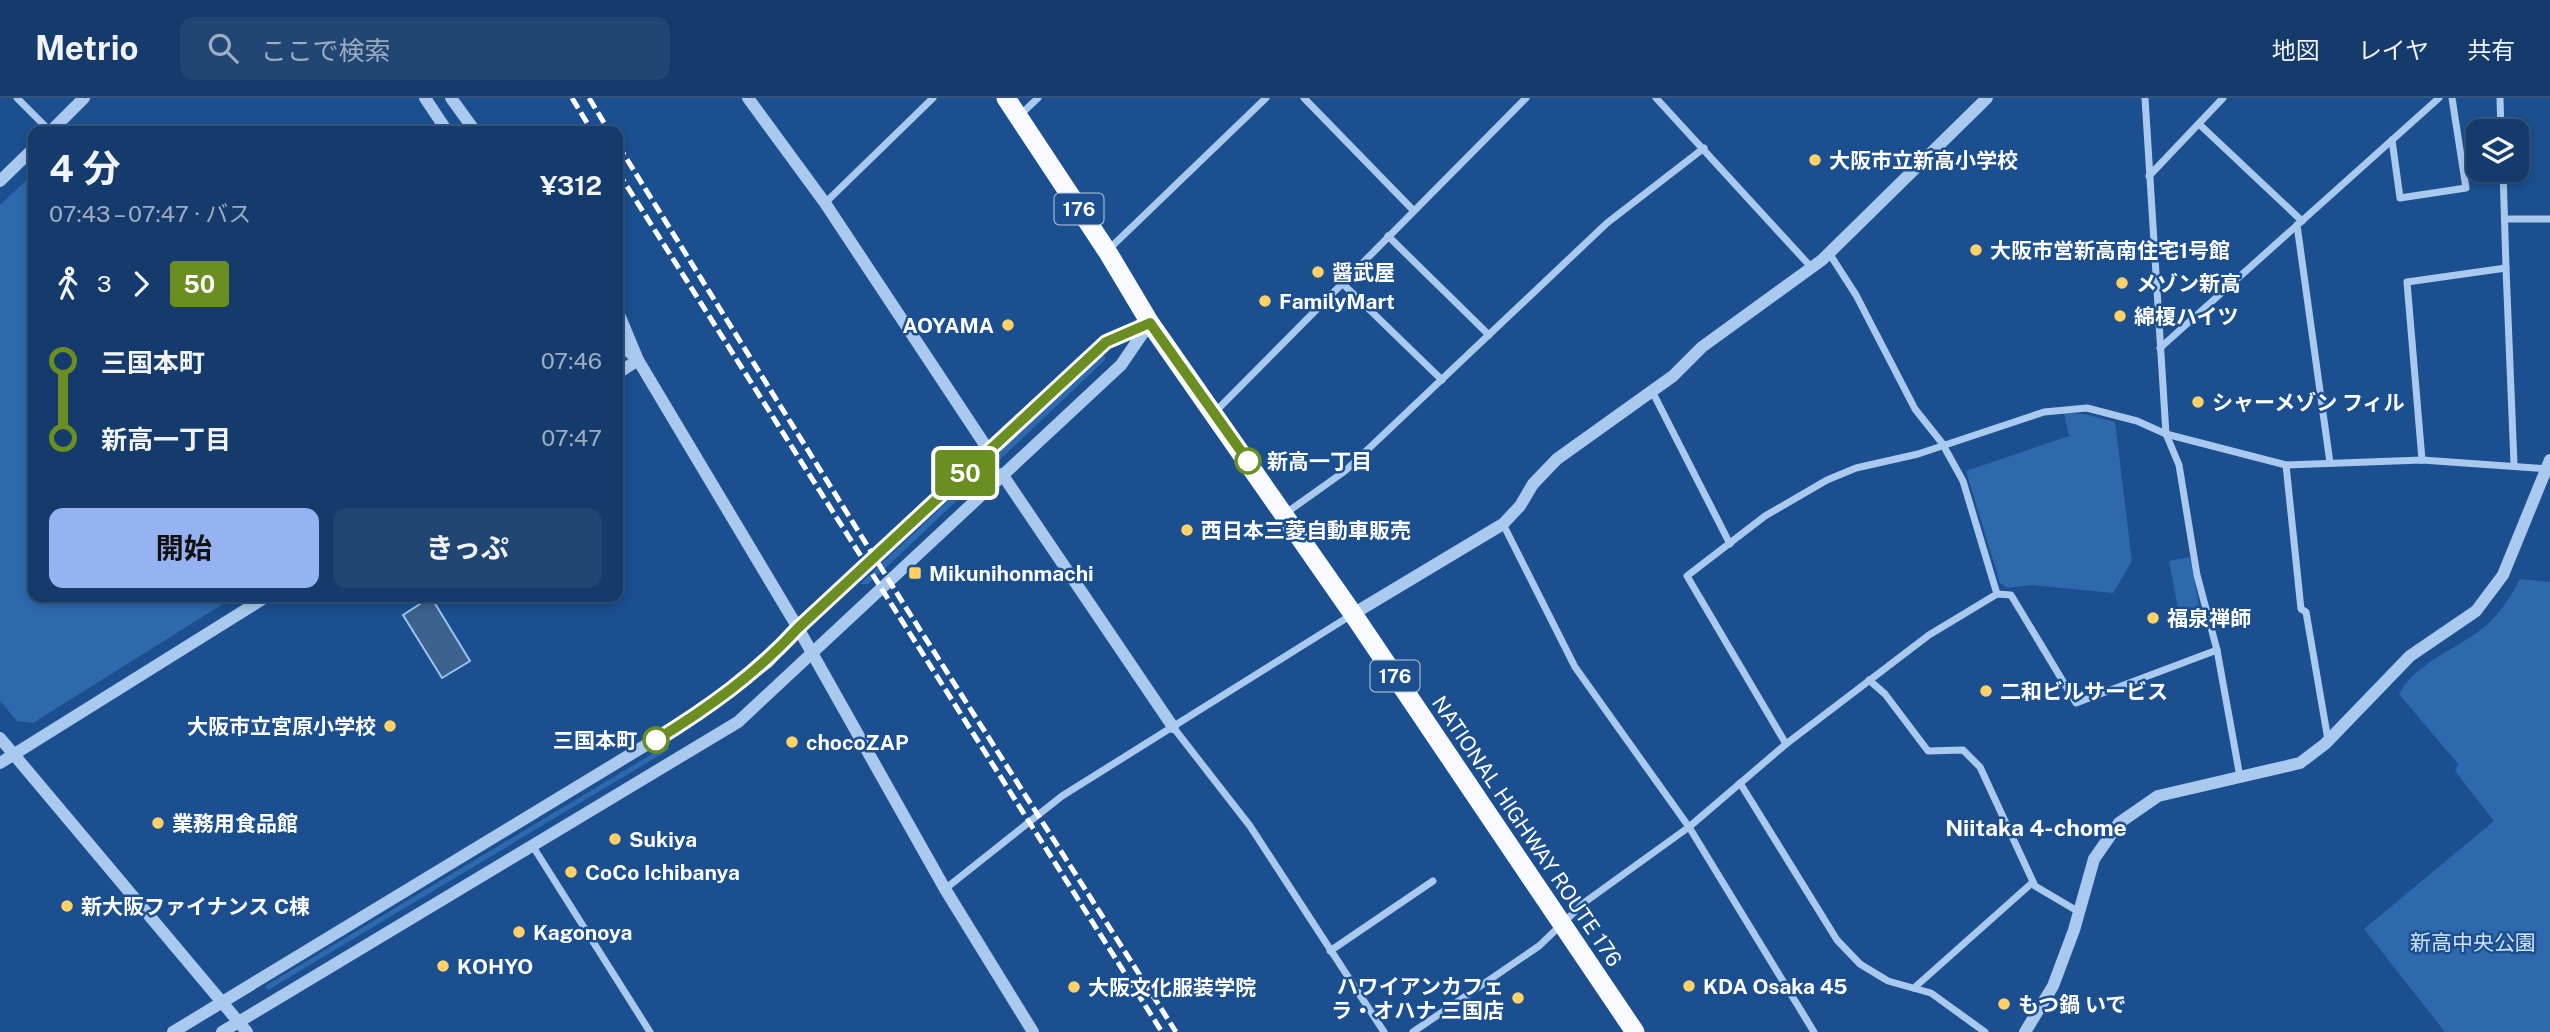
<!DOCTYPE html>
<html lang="ja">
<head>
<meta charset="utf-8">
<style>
	body { margin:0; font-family:"Public Sans","Noto Sans JP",sans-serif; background:#214673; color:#f1f3f6; height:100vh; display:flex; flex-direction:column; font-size:26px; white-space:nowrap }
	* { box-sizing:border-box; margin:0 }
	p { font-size:23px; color:#9dadc1 }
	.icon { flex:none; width:38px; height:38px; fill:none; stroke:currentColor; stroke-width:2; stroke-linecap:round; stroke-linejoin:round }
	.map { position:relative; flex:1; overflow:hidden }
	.side { position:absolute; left:28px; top:28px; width:595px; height:476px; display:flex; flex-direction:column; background:#143b6b; border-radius:14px; box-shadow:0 4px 10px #0003,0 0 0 2px #33557e }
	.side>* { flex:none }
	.badge { padding:0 14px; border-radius:5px; font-size:24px; line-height:46px }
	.controls { position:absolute; left:2466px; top:21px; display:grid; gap:14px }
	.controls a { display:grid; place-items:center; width:63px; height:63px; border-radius:14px; background:#143b6b; box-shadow:0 4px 10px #0003,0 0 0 2px #33557e; font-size:35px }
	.map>.badge { position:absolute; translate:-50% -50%; box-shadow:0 0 0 4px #fff }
	.legs { display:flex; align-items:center; gap:10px; height:77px; padding:0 21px; font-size:23px }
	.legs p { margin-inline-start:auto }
	.summary { display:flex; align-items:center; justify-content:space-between; height:119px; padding:0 21px }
	h1 { font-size:38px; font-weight:700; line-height:52px }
	.button { display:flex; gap:14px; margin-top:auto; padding:14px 21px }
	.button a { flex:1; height:80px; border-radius:14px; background:#95b2f1; color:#111; font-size:28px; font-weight:700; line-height:80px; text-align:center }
	.button a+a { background:#214673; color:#f1f3f6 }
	ul { padding:0 21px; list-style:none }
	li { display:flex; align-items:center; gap:24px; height:77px; font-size:26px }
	li i { display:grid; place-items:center; width:10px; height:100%; margin:0 9px; background:currentColor }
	li i::after { content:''; width:18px; height:18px; margin:-9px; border:5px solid; border-radius:50%; background:#143b6b }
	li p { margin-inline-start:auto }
	li:first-child i { background:linear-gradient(#0000 50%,currentColor 0) }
	li:last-child i { background:linear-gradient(currentColor 50%,#0000 0) }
	header { display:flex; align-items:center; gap:42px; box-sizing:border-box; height:98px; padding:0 35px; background:#143b6b; border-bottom:2px solid #33557e }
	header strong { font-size:33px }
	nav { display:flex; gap:38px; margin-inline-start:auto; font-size:24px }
	.search { width:490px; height:63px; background:#214673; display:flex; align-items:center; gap:18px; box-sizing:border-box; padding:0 24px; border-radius:14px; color:#9dadc1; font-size:26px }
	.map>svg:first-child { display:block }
	.green { fill:#2e69ad }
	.water { fill:#3c6290; stroke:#9cc4f0; stroke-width:2 }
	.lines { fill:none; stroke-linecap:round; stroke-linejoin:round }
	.minor { stroke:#a9c9ee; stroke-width:7 }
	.tertiary { stroke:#a9c9ee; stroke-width:12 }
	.trunk { stroke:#f8faff; stroke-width:19 }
	.rail { stroke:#fff; stroke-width:5; stroke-dasharray:12 5; stroke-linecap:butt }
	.line-1-casing { stroke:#fff; stroke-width:16 }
	.line-1 { stroke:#6b8e23; stroke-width:10 }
	.poi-dot { fill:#ffd166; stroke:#1b4f8f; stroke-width:2.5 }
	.stop-1-dot { fill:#fff; stroke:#6b8e23; stroke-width:3.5 }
	.labels { text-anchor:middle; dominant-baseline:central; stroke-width:5; stroke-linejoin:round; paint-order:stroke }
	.shield { fill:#1b4f8f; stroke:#bbcadd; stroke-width:2 }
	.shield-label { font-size:19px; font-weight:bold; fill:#fff }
	.poi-label { font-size:21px; font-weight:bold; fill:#fff; stroke:#1b4f8f; text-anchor:start }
	.stop-label { font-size:21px; font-weight:bold; fill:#fff; stroke:#1b4f8f; text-anchor:start }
	.street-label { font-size:21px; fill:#fff; stroke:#1b4f8f }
	.park-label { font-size:21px; fill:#cfe3fa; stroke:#1b4f8f }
	.neighbourhood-label { font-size:23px; font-weight:bold; fill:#fff; stroke:#1b4f8f }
</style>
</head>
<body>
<header>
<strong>Metrio</strong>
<div class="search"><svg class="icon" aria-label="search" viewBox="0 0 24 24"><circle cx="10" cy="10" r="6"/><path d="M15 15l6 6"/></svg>ここで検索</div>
<nav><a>地図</a><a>レイヤ</a><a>共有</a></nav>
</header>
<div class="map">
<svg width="2550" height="934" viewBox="0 0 2550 934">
	<rect width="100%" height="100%" fill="#1b4f8f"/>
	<g class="green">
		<polygon points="33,76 33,499 234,499 33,625 17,623 0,603 0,107"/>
		<polygon points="1105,258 1105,262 890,466 868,486 860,486 1100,259"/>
		<polygon points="2064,315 2085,316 2115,324 2132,463 2113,495 2032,487 2007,490 2000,485 1966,373 2069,338"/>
		<polygon points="2190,459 2203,529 2186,532 2183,516 2179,516 2169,463"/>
		<path d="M 2520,481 L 2550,484 L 2550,934 L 2445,934 L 2364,831 L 2494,723 L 2455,673 L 2458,666 L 2399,596 C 2416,564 2458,551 2484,529 C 2499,517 2511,498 2520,481 Z"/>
		<polygon points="667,647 670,651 268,892 265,888"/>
	</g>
	<polygon class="water" points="431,499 470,563 442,580 403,517"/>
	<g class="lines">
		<g class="minor">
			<polyline points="17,0 50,33"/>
			<polyline points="1304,0 1413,112"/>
			<polyline points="1656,0 1811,169"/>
			<polyline points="2145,0 2166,336 2179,367 2197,477 2217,552 2240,679"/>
			<polyline points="2500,0 2501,33"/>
			<polyline points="1019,18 1038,0"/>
			<polyline points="2199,26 2302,123"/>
			<polyline points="2392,42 2400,100 2466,90 2452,0"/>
			<polyline points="2149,78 2223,0"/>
			<polyline points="825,105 933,0"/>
			<polyline points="2506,121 2550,121"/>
			<polyline points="2297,127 2330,365"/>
			<polyline points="1388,138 1489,237"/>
			<polyline points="1107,153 1266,0"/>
			<polyline points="1829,155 1856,197 1915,311 1942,345 1963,383 1997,496"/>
			<polyline points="2506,170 2514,366"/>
			<polyline points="1342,185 1442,282"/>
			<polyline points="2160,250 2439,0"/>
			<polyline points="1652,293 1730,446"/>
			<polyline points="1215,314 1526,0"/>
			<polyline points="2422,362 2407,184 2506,170 2503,72"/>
			<polyline points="2286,367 2301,511 2306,514 2328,642"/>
			<polyline points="1286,415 1345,373 1607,125 1704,50"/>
			<polyline points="1503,426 1575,569 1689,729 1814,934"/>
			<polyline points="1869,582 1885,596 1928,653 1963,652 1980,669 2035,788 2079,814"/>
			<polyline points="1173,629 1250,728 1384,934"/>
			<polyline points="1786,646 1687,478 1765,418 1827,382 1856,370 1918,356 2044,314 2087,310 2137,323 2166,336 2286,367 2422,362 2550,371"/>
			<polyline points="1740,685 1837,842 1860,866 1888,883 1931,895 1985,934"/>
			<polyline points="532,747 650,934"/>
			<polyline points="945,791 1062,698 1353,516"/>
			<polyline points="1330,853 1433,783"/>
			<polyline points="1914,890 2033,784"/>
			<polyline points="1413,934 1539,848 1585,804 1689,729 1786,646 1929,537 1997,496 2011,497 2076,605 2217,552"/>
		</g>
		<g class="tertiary">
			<polyline points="425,0 447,33"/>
			<polyline points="451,0 475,33"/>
			<polyline points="748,0 825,105 989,353"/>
			<polyline points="51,33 84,0"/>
			<polyline points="0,83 33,51"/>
			<polyline points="618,214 638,262 798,530 945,791 1033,934"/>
			<polyline points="618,244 635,259"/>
			<polyline points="618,275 638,262"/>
			<polyline points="1002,376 1173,629"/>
			<polyline points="1353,516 1503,426 1520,408 1533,386 1557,361 1673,278 1702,249 1822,162 1987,0"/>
			<polyline points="0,640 247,934"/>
			<polyline points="0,665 266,499"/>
			<polyline points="173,934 707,610 768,564 798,530 1106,244 1150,225"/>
			<polyline points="222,934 738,624 1121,267 1149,226"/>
			<polyline points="2025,934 2053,888 2074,832 2094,761 2119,725 2158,698 2300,665 2325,646 2410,558 2476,513 2503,477 2550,362"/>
		</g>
		<polyline class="trunk" points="1006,0 1107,153 1150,225 1353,516 1635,934"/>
		<g class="rail">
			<polyline points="572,0 592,33"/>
			<polyline points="589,0 609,33"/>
			<polyline points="618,47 903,505 1176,934"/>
			<polyline points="618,74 1162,934"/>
		</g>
	</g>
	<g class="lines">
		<defs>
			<path id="line-1" d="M 656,642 C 708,610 756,576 798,530 L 1106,244 L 1150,225 L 1248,363"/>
		</defs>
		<use href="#line-1" class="line-1-casing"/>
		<use href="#line-1" class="line-1"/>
	</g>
	<g class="poi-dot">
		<circle cx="1815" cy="62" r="7"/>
		<circle cx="1976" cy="152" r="7"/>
		<circle cx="1318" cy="174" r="7"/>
		<circle cx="2122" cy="185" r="7"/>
		<circle cx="1265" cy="203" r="7"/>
		<circle cx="2120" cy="218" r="7"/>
		<circle cx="1008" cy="227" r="7"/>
		<circle cx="2198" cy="304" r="7"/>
		<circle cx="1187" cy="432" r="7"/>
		<rect x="908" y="468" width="14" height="14" rx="3.5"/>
		<circle cx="2153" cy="520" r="7"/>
		<circle cx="1986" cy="593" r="7"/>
		<circle cx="390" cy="628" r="7"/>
		<circle cx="792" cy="644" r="7"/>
		<circle cx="158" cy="725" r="7"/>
		<circle cx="615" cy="741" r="7"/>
		<circle cx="571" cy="774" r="7"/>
		<circle cx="67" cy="808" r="7"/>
		<circle cx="519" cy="834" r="7"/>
		<circle cx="443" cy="868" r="7"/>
		<circle cx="1689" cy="888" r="7"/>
		<circle cx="1074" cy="889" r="7"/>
		<circle cx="1518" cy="900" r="7"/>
		<circle cx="2004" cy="906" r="7"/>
	</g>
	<g class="stop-1-dot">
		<circle cx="1248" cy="363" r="12"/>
		<circle cx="656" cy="642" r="12"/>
	</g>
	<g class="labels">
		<g class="shield">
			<rect x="1054.5" y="95.5" width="49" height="31" rx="5"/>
			<rect x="1370.5" y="562.5" width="49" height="31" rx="5"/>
		</g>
		<g class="shield-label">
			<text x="1079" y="111">176</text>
			<text x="1395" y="578">176</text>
		</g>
		<g class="poi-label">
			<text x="1829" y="62">大阪市立新高小学校</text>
			<text x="1990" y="152">大阪市営新高南住宅1号館</text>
			<text x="1332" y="174">醤武屋</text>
			<text x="2136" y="185">メゾン新高</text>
			<text x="1279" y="203">FamilyMart</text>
			<text x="2134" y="218">綿榎ハイツ</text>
			<text x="994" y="227" text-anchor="end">AOYAMA</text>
			<text x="2212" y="304">シャーメゾン フィル</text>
			<text x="1201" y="432">西日本三菱自動車販売</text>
			<text x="929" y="475">Mikunihonmachi</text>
			<text x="2167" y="520">福泉禅師</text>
			<text x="2000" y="593">二和ビルサービス</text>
			<text x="376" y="628" text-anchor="end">大阪市立宮原小学校</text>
			<text x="806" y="644">chocoZAP</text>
			<text x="172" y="725">業務用食品館</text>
			<text x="629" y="741">Sukiya</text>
			<text x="585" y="774">CoCo Ichibanya</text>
			<text x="81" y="808">新大阪ファイナンス C棟</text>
			<text x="533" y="834">Kagonoya</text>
			<text x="457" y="868">KOHYO</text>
			<text x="1504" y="888" text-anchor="end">ハワイアンカフェ<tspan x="1504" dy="24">ラ・オハナ 三国店</tspan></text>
			<text x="1703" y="888">KDA Osaka 45</text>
			<text x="1088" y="889">大阪文化服装学院</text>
			<text x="2018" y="906">もつ鍋 いで</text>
		</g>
		<g class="stop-label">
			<text x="1267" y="363">新高一丁目</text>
			<text x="637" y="642" text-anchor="end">三国本町</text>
		</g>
		<g class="street-label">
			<text transform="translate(1527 733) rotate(56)">NATIONAL HIGHWAY ROUTE 176</text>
		</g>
		<g class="park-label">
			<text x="2473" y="844">新高中央公園</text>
		</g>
		<g class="neighbourhood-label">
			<text x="2036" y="729">Niitaka 4-chome</text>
		</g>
	</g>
</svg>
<div class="controls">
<a><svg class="icon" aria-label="layers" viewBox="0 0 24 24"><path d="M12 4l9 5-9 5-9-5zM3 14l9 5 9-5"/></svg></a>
</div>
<b class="badge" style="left:965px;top:375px;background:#6b8e23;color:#fff">50</b>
<section class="side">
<div class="summary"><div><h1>4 分</h1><p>07:43 – 07:47 · バス</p></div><b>¥312</b></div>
<div class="legs"><svg class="icon" aria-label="walk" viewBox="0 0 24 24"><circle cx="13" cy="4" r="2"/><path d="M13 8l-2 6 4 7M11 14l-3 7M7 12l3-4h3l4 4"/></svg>3<svg class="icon" aria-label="forward" viewBox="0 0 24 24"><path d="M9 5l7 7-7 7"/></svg><b class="badge" style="background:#6b8e23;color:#fff">50</b></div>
<ul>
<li><i style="color:#6b8e23"></i><b>三国本町</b><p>07:46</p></li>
<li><i style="color:#6b8e23"></i><b>新高一丁目</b><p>07:47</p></li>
</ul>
<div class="button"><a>開始</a><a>きっぷ</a></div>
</section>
</div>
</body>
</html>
